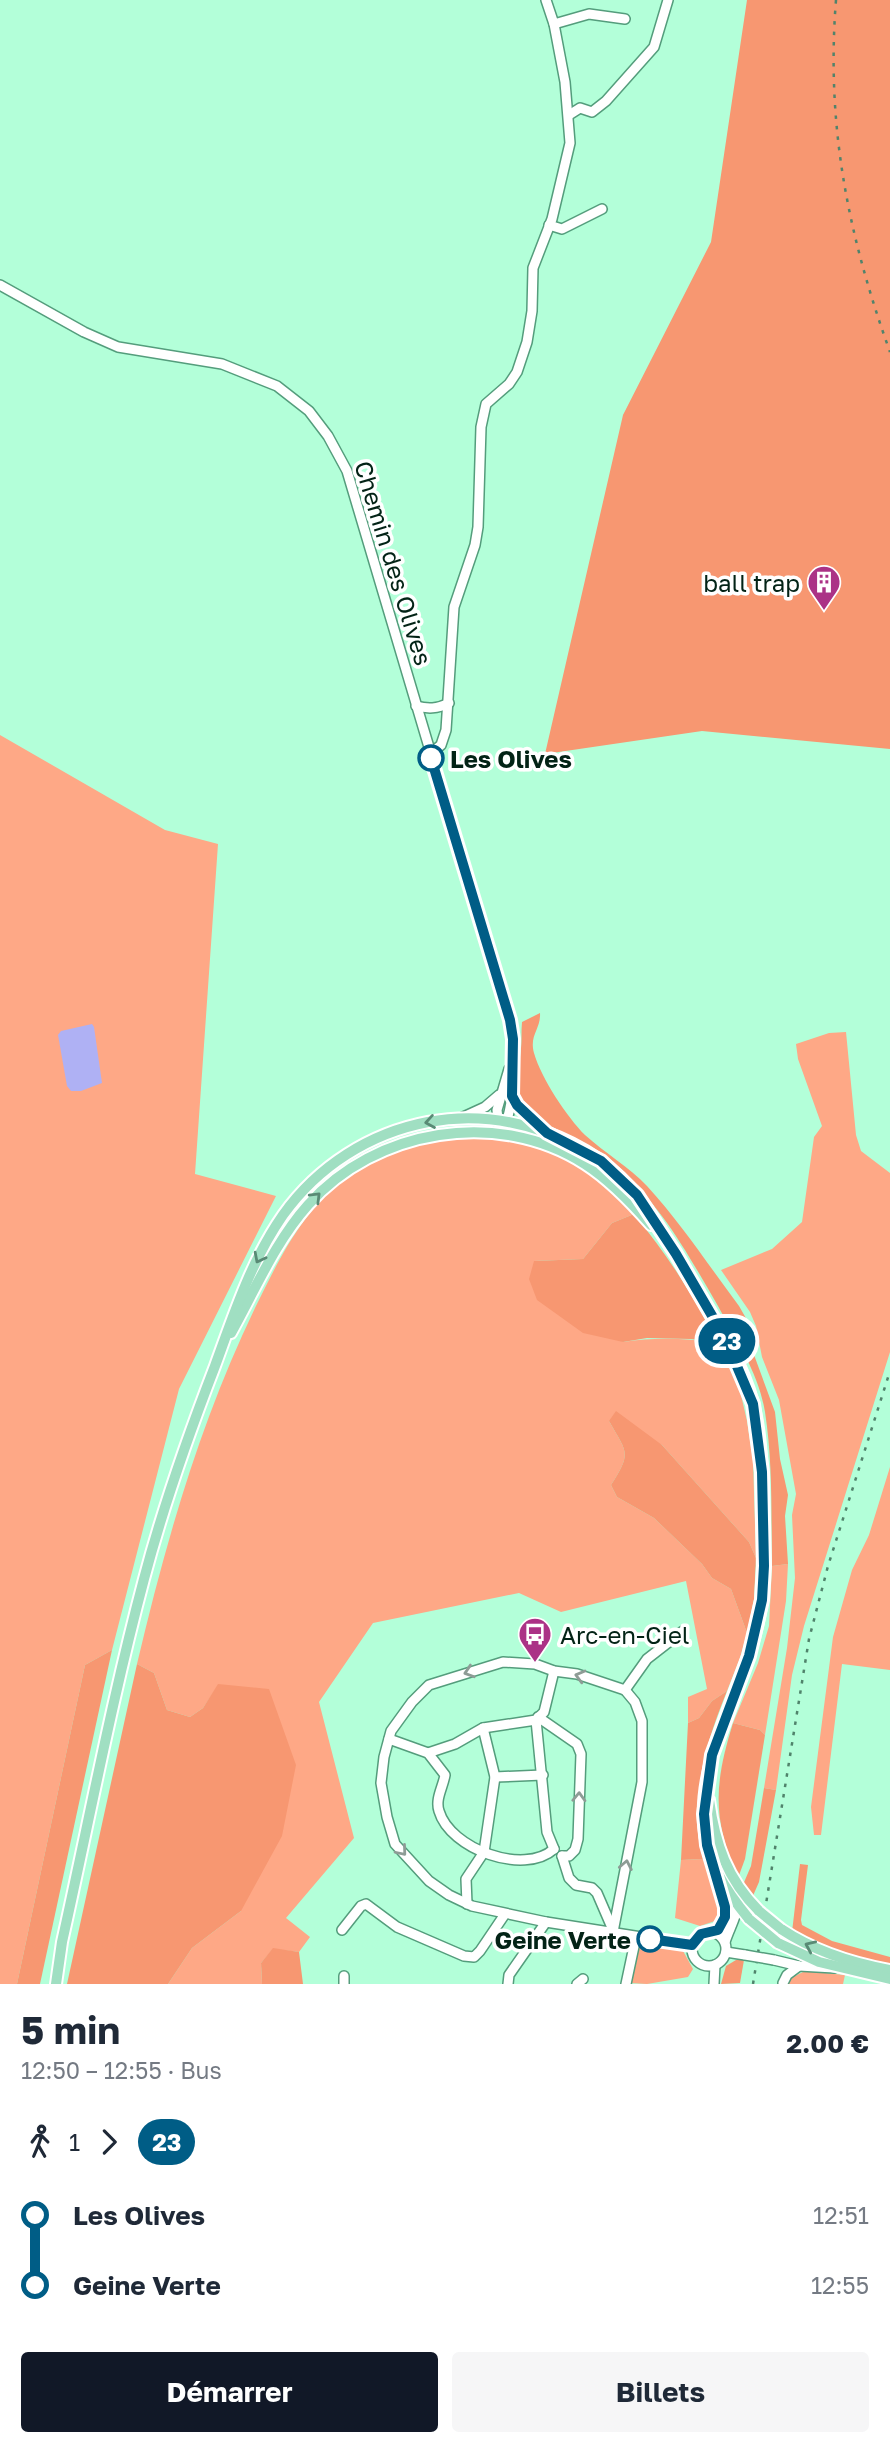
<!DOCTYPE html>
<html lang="fr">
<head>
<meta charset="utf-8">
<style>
	body { margin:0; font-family:"Golos Text",sans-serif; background:#f6f6f7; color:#1f2937; height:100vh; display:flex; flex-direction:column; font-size:26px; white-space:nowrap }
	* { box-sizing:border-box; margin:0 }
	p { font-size:23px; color:#747a83 }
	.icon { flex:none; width:38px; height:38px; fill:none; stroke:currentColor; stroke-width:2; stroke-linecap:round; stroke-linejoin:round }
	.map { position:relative; height:1984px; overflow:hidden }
	.side { display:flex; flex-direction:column; background:#fff; flex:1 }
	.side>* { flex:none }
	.badge { padding:0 14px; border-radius:23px; font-size:24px; line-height:46px }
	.map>.badge { position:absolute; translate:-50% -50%; box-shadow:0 0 0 4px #fff }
	.legs { display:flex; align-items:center; gap:10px; height:77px; padding:0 21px; font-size:23px }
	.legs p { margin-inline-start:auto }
	.overview { display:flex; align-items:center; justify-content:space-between; height:119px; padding:0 21px }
	h1 { font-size:38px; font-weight:700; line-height:52px }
	.action { display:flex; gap:14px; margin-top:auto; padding:14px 21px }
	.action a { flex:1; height:80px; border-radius:7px; background:#111827; color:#fff; font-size:28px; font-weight:700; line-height:80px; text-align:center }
	.action a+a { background:#f6f6f7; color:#1f2937 }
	ul { padding:0 21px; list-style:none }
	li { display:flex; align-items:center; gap:24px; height:70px; font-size:26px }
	li i { display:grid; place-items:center; width:10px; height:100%; margin:0 9px; background:currentColor }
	li i::after { content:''; width:18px; height:18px; margin:-9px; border:5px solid; border-radius:50%; background:#fff }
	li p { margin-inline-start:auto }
	li:first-child i { background:linear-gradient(#0000 50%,currentColor 0) }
	li:last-child i { background:linear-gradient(currentColor 50%,#0000 0) }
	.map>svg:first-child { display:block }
	.green { fill:#fea886 }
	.forest { fill:#f79771 }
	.water { fill:#afb1f4 }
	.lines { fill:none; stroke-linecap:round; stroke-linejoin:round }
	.minor-casing { stroke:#549d7c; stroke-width:12 }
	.major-casing { stroke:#fff; stroke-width:14 }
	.minor { stroke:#fff; stroke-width:9 }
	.major { stroke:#a0dfc2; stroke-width:10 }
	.rail { stroke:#50836b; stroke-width:2.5; stroke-dasharray:3.5 7; stroke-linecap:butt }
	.minor-bridge-casing { stroke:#549d7c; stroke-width:12; stroke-linecap:butt }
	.major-bridge-casing { stroke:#fff; stroke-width:14; stroke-linecap:butt }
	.minor-bridge { stroke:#fff; stroke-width:9 }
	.major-bridge { stroke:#a0dfc2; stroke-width:10 }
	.oneway { stroke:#598a75 }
	.oneway2 { stroke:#8e9c96 }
	.line-1-casing { stroke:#fff; stroke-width:16 }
	.line-1 { stroke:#005d86; stroke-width:10 }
	.stop-1-dot { fill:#fff; stroke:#005d86; stroke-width:3.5 }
	.labels { text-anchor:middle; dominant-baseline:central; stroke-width:7; stroke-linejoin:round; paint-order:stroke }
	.street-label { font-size:24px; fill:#032316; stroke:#fff }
	.poi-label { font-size:24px; fill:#032316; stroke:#fff; text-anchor:end }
	.stop-label { font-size:24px; font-weight:bold; fill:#032316; stroke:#fff; text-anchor:start }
</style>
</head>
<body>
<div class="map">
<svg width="890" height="1984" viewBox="0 0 890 1984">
	<rect width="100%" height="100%" fill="#b3ffd9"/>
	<g class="green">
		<polygon points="0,735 165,830 218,844 195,1174 276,1196 179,1389 112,1650 85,1665 17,1984 0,1984"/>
		<polygon points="846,1032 856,1135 861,1151 890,1173 890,1352 804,1626 792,1675 776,1790 764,1788 787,1648 795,1578 792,1515 796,1494 779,1400 762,1357 756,1326 750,1312 721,1270 772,1249 802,1222 814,1137 822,1126 798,1059 796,1044 829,1033"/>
		<path d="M 489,1137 C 550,1146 593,1167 634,1214 L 612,1223 L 583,1259 L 534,1261 L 623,1342 C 655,1337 685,1338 717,1343 L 738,1382 L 747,1421 L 753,1460 L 756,1558 L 749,1542 L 662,1445 L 609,1421 C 627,1453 632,1452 611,1485 L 617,1497 L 654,1518 L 702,1564 L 712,1578 L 731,1589 L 747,1633 L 740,1658 L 727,1691 L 712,1701 L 699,1718 L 688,1723 L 688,1697 L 707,1689 L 686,1581 L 561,1612 L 519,1593 L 373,1623 L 319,1702 L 354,1838 L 286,1918 L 310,1937 L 299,1952 L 273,1949 L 261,1963 L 262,1984 L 168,1984 L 192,1948 L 241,1911 L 219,1684 L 203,1708 L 190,1717 L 167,1710 L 154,1673 L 137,1664 C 166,1541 200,1422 255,1308 C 279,1259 303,1209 348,1176 C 390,1146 439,1138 489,1137 Z"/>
		<polygon points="890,1467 890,1670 842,1664 821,1835 814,1835 811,1807 833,1637 852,1570 869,1535"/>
		<polygon points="788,1564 786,1601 765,1735 760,1730 733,1723 758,1663 769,1626 772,1566"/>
		<path d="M 703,1859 C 711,1879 726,1901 715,1921 L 700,1926 L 675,1918 L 681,1860 Z"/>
		<polygon points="639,1942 682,1949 693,1969 688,1977 647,1984 630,1983"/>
		<polygon points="805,1971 845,1975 843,1984 788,1984 791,1978"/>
	</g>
	<g class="forest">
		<polygon points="747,0 890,0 890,749 702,731 545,754 623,415 711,242"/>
		<path d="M 540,1013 C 541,1029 529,1035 534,1053 C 541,1078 567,1117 585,1135 C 605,1153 629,1167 647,1186 C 681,1223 709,1266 739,1306 L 747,1320 L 750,1344 L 775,1412 L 780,1459 L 788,1495 L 785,1516 L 788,1564 L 772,1566 C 771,1515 773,1463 765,1412 C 759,1374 736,1339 718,1306 C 690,1258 662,1205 618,1169 C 595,1150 531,1127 519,1101 C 512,1085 520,1065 521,1048 C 522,1040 521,1031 522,1022 Z"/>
		<path d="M 634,1214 C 667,1255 694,1295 717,1343 L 691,1339 L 647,1338 L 623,1342 L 583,1333 L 537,1300 L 529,1279 L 534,1261 L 583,1259 L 612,1223 Z"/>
		<path d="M 616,1411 L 662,1445 L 749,1542 L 756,1558 L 754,1599 L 747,1633 L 731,1589 L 712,1578 L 702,1564 L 654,1518 L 617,1497 L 611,1485 C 632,1452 627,1453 609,1421 Z"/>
		<polygon points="112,1650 40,1984 17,1984 85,1665"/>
		<polygon points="137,1664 154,1673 167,1710 190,1717 203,1708 218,1684 269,1689 296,1765 282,1836 241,1911 192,1948 168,1984 67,1984"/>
		<path d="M 727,1691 C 702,1753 692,1793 703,1859 L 681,1860 L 688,1723 L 699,1718 L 712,1701 Z"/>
		<path d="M 733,1723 L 760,1730 L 765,1735 L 745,1859 L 738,1878 C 712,1819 714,1784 733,1723 Z"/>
		<polygon points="764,1788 776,1790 759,1882 752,1898 742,1887 751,1866"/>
		<polygon points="800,1864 808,1865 801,1920 802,1925 832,1941 890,1957 890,1964 826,1950 792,1932"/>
		<polygon points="273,1948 299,1952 303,1984 262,1984 261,1963"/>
		<polygon points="736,1960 744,1960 740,1983 721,1984 726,1966"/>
	</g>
	<polygon class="water" points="92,1024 94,1027 102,1083 81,1091 71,1091 67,1086 58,1035 61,1031"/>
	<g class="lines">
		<defs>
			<g id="minor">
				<polyline points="554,24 589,14 625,19"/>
				<polyline points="569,115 580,108 592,112 606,101 654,47 668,0"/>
				<polyline points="549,225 562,229 602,209"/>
				<path d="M 0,285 L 84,332 L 118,347 L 222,364 L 277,386 L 309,411 L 328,436 L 347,471 L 510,1020 C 516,1049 516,1108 501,1134"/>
				<path d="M 416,706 C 428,709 437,709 449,703"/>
				<polyline points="430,754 441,745 446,730 454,607 475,545 478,527 481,427 486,404 509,384 517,372 527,342 532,311 533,268 552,219 570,143 565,82 554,24 546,0"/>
				<polyline points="512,1096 522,1111 545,1132"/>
				<polyline points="461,1118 485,1107 499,1095"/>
				<polyline points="499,1127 497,1110 509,1069"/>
				<polyline points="625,1690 577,1674 554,1671 535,1664 503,1662 429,1685 412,1702 391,1731 384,1757 381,1783 387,1817 395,1844 429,1881 449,1895 472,1906 546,1922 692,1945"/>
				<polyline points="625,1690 647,1659 683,1631"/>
				<polyline points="538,1717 577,1744 581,1754 578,1839 575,1850 569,1856 562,1856"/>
				<polyline points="536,1720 547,1832 554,1849"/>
				<path d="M 389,1739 L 428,1753 L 445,1775 C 443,1787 435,1799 439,1811 C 450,1849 524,1876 554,1849"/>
				<polyline points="428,1753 455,1744 483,1728 536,1720 544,1712 554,1671"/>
				<polyline points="495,1777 543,1775"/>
				<polyline points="562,1856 569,1878 576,1885 592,1888 597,1893 613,1930"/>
				<polyline points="717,1878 725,1915"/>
				<polyline points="467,1904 466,1879 484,1852 495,1777 483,1728"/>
				<polyline points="342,1930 361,1906 366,1904 397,1927 464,1956 474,1957 480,1951 505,1914"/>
				<circle cx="709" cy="1949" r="17"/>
				<polyline points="613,1932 642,1782 642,1721 635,1702 625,1690"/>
				<polyline points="713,1932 719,1929 732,1908 744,1907 759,1911"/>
				<path d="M 725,1942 C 732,1921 744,1906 735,1884"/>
				<polyline points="726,1952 745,1955"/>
				<polyline points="774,1960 799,1966 834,1968"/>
				<polyline points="344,1976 344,1984"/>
				<polyline points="783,1983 787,1975 799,1966"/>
				<polyline points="508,1984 509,1975 546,1922"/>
				<polyline points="577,1984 583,1979"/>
				<polyline points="626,1984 636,1937"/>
				<polyline points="714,1984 715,1965"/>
			</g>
			<g id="major">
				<path d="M 231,1333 C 255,1290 275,1242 308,1205 C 375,1129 498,1108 585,1164 C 610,1180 631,1202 651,1225"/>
				<path d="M 709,1800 C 715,1844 727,1879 759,1911"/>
				<path d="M 781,1929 C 814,1951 851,1963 890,1970"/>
				<polyline points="778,1943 819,1962 890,1979"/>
				<path d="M 56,1984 L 62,1942 C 89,1821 112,1699 144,1579 C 163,1507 188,1436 215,1366 C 234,1314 251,1261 283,1215 C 318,1166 370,1133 428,1122 C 504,1108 591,1136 639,1198 C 661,1226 678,1259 696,1289 C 718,1325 742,1362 753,1403 C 762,1438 762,1474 762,1510 C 763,1539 765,1569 762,1598 C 754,1676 699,1743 704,1824 C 706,1861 726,1891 749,1919"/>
			</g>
		</defs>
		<use href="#minor" class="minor-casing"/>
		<use href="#major" class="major-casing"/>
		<use href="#minor" class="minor"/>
		<use href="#major" class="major"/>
		<g class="rail">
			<path d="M 836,0 C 826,126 848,235 890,352"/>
			<polyline points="753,1984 809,1639 828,1566 890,1371"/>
		</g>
		<defs>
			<polyline id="minor-bridge" points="745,1955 774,1960"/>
			<g id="major-bridge">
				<polyline points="759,1911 781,1929"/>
				<polyline points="749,1919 778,1943"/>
			</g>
		</defs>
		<use href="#minor-bridge" class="minor-bridge-casing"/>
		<use href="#major-bridge" class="major-bridge-casing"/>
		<use href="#minor-bridge" class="minor-bridge"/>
		<use href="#major-bridge" class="major-bridge"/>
	</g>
	<defs><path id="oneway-chevron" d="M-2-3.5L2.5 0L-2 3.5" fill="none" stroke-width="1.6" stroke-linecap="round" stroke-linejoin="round" transform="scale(1.75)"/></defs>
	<g class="oneway">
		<use href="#oneway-chevron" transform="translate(430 1122) rotate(170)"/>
		<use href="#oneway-chevron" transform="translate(316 1197) rotate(-45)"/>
		<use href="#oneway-chevron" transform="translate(259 1258) rotate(117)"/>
		<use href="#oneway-chevron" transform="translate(810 1946) rotate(-156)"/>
	</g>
	<g class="oneway2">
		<use href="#oneway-chevron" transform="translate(469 1672) rotate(162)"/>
		<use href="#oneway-chevron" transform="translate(580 1676) rotate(-165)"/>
		<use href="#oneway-chevron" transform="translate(579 1797) rotate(-88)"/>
		<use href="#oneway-chevron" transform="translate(402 1851) rotate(50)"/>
		<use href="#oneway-chevron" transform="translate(626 1865) rotate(-79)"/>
	</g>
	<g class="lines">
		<defs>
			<polyline id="line-1" points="431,758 510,1020 513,1039 512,1096 517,1105 547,1133 601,1161 637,1195 676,1254 725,1338 753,1404 762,1472 764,1566 762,1600 749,1656 712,1755 704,1814 707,1845 725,1907 725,1917 718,1930 701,1934 692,1945 650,1939"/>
		</defs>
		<use href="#line-1" class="line-1-casing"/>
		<use href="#line-1" class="line-1"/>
	</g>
	<defs>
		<symbol id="building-pin" viewBox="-11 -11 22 30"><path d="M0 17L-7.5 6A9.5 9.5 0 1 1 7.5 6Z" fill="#ab3286" stroke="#fff"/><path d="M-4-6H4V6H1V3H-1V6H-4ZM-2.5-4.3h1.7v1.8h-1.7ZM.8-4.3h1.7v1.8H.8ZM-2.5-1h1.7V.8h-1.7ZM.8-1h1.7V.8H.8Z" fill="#fff"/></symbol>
		<symbol id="bus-pin" viewBox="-11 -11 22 30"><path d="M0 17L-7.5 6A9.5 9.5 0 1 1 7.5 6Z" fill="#ab3286" stroke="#fff"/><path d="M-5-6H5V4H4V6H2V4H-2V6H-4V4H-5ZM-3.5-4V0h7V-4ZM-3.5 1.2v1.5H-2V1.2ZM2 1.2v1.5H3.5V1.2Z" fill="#fff"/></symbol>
	</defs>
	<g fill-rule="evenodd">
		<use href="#building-pin" x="805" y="563" width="38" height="52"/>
		<use href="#bus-pin" x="516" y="1615" width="38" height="52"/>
	</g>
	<g class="stop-1-dot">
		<circle cx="431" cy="758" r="12"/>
		<circle cx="650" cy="1939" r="12"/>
	</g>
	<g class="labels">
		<g class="street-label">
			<text transform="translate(394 563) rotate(73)">Chemin des Olives</text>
		</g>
		<g class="poi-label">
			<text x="800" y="582">ball trap</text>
			<text x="560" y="1634" text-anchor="start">Arc-en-Ciel</text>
		</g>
		<g class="stop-label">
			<text x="450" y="758">Les Olives</text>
			<text x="631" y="1939" text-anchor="end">Geine Verte</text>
		</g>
	</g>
</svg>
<b class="badge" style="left:727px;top:1341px;background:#005d86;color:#fff">23</b>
</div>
<section class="side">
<div class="overview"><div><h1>5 min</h1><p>12:50 – 12:55 · Bus</p></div><b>2.00 €</b></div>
<div class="legs"><svg class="icon" aria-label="walk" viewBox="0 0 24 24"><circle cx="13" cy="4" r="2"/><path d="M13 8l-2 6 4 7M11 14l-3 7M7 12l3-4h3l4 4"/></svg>1<svg class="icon" aria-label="forward" viewBox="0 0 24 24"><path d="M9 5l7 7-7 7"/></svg><b class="badge" style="background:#005d86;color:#fff">23</b></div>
<ul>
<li><i style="color:#005d86"></i><b>Les Olives</b><p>12:51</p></li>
<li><i style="color:#005d86"></i><b>Geine Verte</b><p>12:55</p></li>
</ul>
<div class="action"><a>Démarrer</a><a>Billets</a></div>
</section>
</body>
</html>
